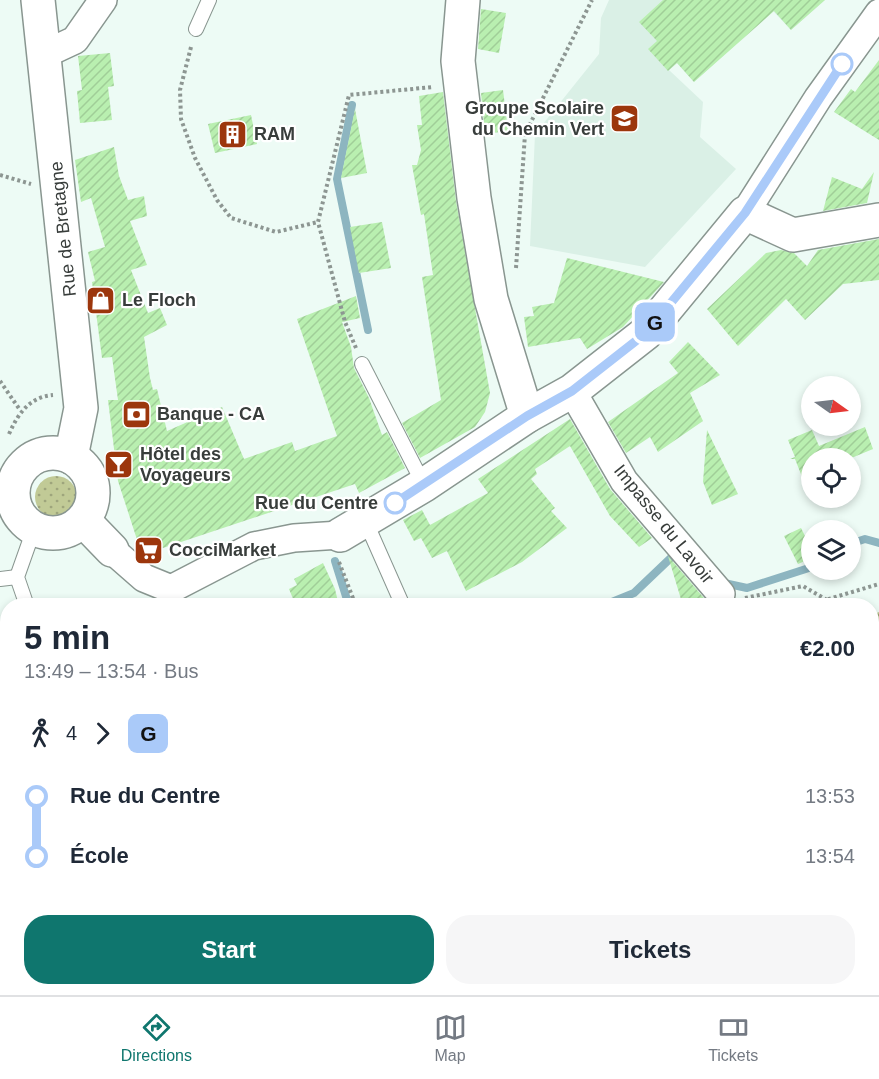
<!DOCTYPE html>
<html lang="en">
<head>
<meta charset="utf-8">
<style>
	body { margin:0; font-family:Helvetica,sans-serif; background:#f6f6f7; color:#1f2937; height:100vh; display:flex; flex-direction:column; font-size:22px; white-space:nowrap }
	* { box-sizing:border-box; margin:0 }
	p { font-size:20px; color:#747a83 }
	.icon { flex:none; width:33px; height:33px; fill:none; stroke:currentColor; stroke-width:2; stroke-linecap:round; stroke-linejoin:round }
	.map { position:relative; flex:1; overflow:hidden }
	.sheet { position:absolute; left:0px; top:598px; width:879px; height:398px; display:flex; flex-direction:column; background:#fff; border-radius:24px 24px 0 0; box-shadow:0 3px 9px #0003 }
	.sheet>* { flex:none }
	.badge { padding:0 12px; border-radius:9px; font-size:21px; line-height:39px }
	.needle { width:39px; rotate:104deg }
	.tools { position:absolute; left:801px; top:376px; display:grid; gap:12px }
	.tools a { display:grid; place-items:center; width:60px; height:60px; border-radius:50%; background:#fff; box-shadow:0 3px 9px #0003; font-size:30px }
	.map>.badge { position:absolute; translate:-50% -50%; box-shadow:0 0 0 3px #fff }
	.legs { display:flex; align-items:center; gap:9px; height:66px; padding:0 24px; font-size:20px }
	.legs p { margin-inline-start:auto }
	.summary { display:flex; align-items:center; justify-content:space-between; height:102px; padding:0 24px }
	h1 { font-size:33px; font-weight:700; line-height:45px }
	.button { display:flex; gap:12px; margin-top:auto; padding:12px 24px }
	.button a { flex:1; height:69px; border-radius:24px; background:#0f766e; color:#fff; font-size:24px; font-weight:700; line-height:69px; text-align:center }
	.button a+a { background:#f6f6f7; color:#1f2937 }
	ul { padding:0 24px; list-style:none }
	li { display:flex; align-items:center; gap:21px; height:60px; font-size:22px }
	li i { display:grid; place-items:center; width:9px; height:100%; margin:0 8px; background:currentColor }
	li i::after { content:''; width:15px; height:15px; margin:-8px; border:4px solid; border-radius:50%; background:#fff }
	li p { margin-inline-start:auto }
	li:first-child i { background:linear-gradient(#0000 50%,currentColor 0) }
	li:last-child i { background:linear-gradient(currentColor 50%,#0000 0) }
	.dock { display:flex; justify-content:space-around; align-items:center; height:84px; border-top:2px solid #e0e1e3; background:#fff; font-size:16px; color:#747a83 }
	.dock a { display:grid; justify-items:center; gap:3px }
	.dock .selected { color:#0f766e }
	.map>svg:first-child { display:block }
	.built { fill:#daf0e6 }
	.grass { fill:url(#grass-dots) }
	.lines { fill:none; stroke-linecap:round; stroke-linejoin:round }
	.stream { stroke:#8db5c0; stroke-width:8 }
	.building { fill:url(#building-hatch) }
	.lane-casing { stroke:#899690; stroke-width:16 }
	.street-casing { stroke:#899690; stroke-width:30 }
	.secondary-casing { stroke:#899690; stroke-width:36 }
	.path { stroke:#8d9692; stroke-width:4; stroke-dasharray:3 3; stroke-linecap:butt }
	.lane { stroke:#fff; stroke-width:14 }
	.street { stroke:#fff; stroke-width:27 }
	.secondary { stroke:#fff; stroke-width:33 }
	.line-1-casing { stroke:#fff; stroke-width:14 }
	.line-1 { stroke:#aacaf9; stroke-width:9 }
	.stop-1-dot { fill:#fff; stroke:#aacaf9; stroke-width:3 }
	.labels { text-anchor:middle; dominant-baseline:central; stroke-width:4.5; stroke-linejoin:round; paint-order:stroke }
	.poi-label { font-size:18px; font-weight:bold; fill:#383d3b; stroke:#fff; text-anchor:start }
	.street-label { font-size:18px; fill:#383d3b; stroke:#fff }
	.stop-label { font-size:18px; font-weight:bold; fill:#383d3b; stroke:#fff; text-anchor:end }
</style>
</head>
<body>
<div class="map">
<svg width="879" height="995" viewBox="0 0 879 995">
	<defs>
		<pattern id="grass-dots" width="8" height="8" patternUnits="userSpaceOnUse" patternTransform="scale(1.5)"><rect width="8" height="8" fill="#c1ca96"/><path d="M2 2h.1M6 6h.1" fill="none" stroke="#9ea57c" stroke-width="1.8" stroke-linecap="round"/></pattern>
		<pattern id="building-hatch" width="6" height="6" patternUnits="userSpaceOnUse" patternTransform="scale(1.5)"><rect width="6" height="6" fill="#b9efb0"/><path d="M-1 1l2-2M0 6l6-6M5 7l2-2" fill="none" stroke="#a0ce98"/></pattern>
	</defs>
	<rect width="100%" height="100%" fill="#edfbf5"/>
	<polygon class="built" points="609,0 825,0 791,30 773,11 694,82 677,63 669,70 703,102 700,137 736,169 645,267 530,246 535,134 599,54 601,18"/>
	<g class="grass">
		<circle cx="56" cy="497" r="21"/>
		<polygon points="879,612 879,995 747,995 754,989 872,988 872,615"/>
	</g>
	<g class="lines">
		<g class="stream">
			<polyline points="352,105 337,179 368,330"/>
			<polyline points="850,544 865,539 879,543"/>
			<polyline points="335,561 349,606"/>
			<polyline points="724,583 747,588 812,567"/>
			<polyline points="602,606 634,593 676,553"/>
			<polyline points="424,988 426,995"/>
		</g>
	</g>
	<g class="building">
		<polygon points="663,0 825,0 791,30 774,11 694,82 677,63 668,71 648,49 657,41 639,22"/>
		<polygon points="481,9 506,13 499,53 478,49"/>
		<polygon points="110,53 114,86 108,87 112,120 80,123 77,91 82,90 78,56"/>
		<polygon points="879,60 879,140 834,112 851,89 855,92"/>
		<polygon points="503,90 508,131 485,134 481,93"/>
		<polygon points="443,92 456,201 490,393 485,412 475,427 420,458 402,423 441,400 422,277 433,275 424,214 421,215 412,165 417,165 421,150 417,125 422,125 419,96"/>
		<polygon points="355,109 367,173 341,178"/>
		<polygon points="251,115 257,144 215,153 208,124"/>
		<polygon points="114,147 119,176 128,200 144,196 147,216 130,221 147,265 131,270 148,313 160,308 167,325 144,337 150,378 153,390 157,389 167,431 222,407 244,459 292,442 295,451 337,436 297,319 356,296 360,318 342,322 351,347 354,368 369,398 382,435 387,432 405,468 359,493 355,484 142,555 118,481 108,400 118,400 112,357 102,358 92,282 95,281 88,252 105,247 91,198 81,202 75,160"/>
		<polygon points="874,172 867,203 823,211 832,177 862,189"/>
		<polygon points="382,222 391,268 359,273 350,227"/>
		<polygon points="879,239 879,280 843,284 805,320 786,299 738,346 707,309 766,253 781,250 794,253 807,266 818,250"/>
		<polygon points="567,258 664,282 623,327 587,349 580,338 528,347 524,317 534,316 532,307 554,303"/>
		<polygon points="688,342 720,375 690,393 703,421 658,452 650,437 626,453 608,422 678,373 669,362"/>
		<polygon points="570,419 610,489 652,538 639,547 610,516 570,446 535,469 537,474 531,479 555,508 551,511 567,528 522,562 466,591 447,551 432,558 421,538 414,541 403,520 422,510 430,525 488,493 478,479"/>
		<polygon points="865,427 873,449 849,459 812,459 810,497 795,459 790,459 795,457 788,440 812,430 819,446"/>
		<polygon points="707,430 738,494 712,505 703,482"/>
		<polygon points="801,528 812,550 812,558 798,564 784,536"/>
		<polygon points="668,556 709,604 711,606 683,606"/>
		<polygon points="323,563 335,589 339,606 296,606 289,589 297,585 294,579"/>
	</g>
	<g class="lines">
		<defs>
			<g id="lane">
				<polyline points="196,29 209,0"/>
				<polyline points="362,364 424,485"/>
				<polyline points="365,520 403,606"/>
				<polyline points="0,579 17,577"/>
				<polyline points="27,606 17,577 34,529"/>
				<polyline points="0,819 8,803"/>
			</g>
			<g id="street">
				<polyline points="45,54 75,40 103,0"/>
				<polyline points="745,213 818,98 879,13"/>
				<polyline points="572,391 624,481 721,594"/>
				<polyline points="112,550 144,578 171,589"/>
				<polyline points="171,589 254,546 294,538 340,535"/>
			</g>
			<g id="secondary">
				<polyline points="38,0 81,408 71,457"/>
				<polyline points="463,0 458,61 474,198 491,299 527,416"/>
				<circle cx="53" cy="493" r="40"/>
				<polyline points="83,520 112,550"/>
				<polyline points="340,535 424,485 527,416 572,391 646,333 745,213 793,235 879,220"/>
				<polyline points="254,988 261,995"/>
				<polyline points="174,995 178,988"/>
			</g>
		</defs>
		<use href="#lane" class="lane-casing"/>
		<use href="#street" class="street-casing"/>
		<use href="#secondary" class="secondary-casing"/>
		<g class="path">
			<polyline points="191,47 180,90 181,119 195,158 217,200 231,218 276,232 318,222"/>
			<polyline points="0,175 31,184"/>
			<polyline points="516,268 525,134 592,0"/>
			<polyline points="356,348 345,322 318,222 349,95 433,87"/>
			<polyline points="0,381 20,410"/>
			<path d="M 9,434 C 18,414 29,397 53,395"/>
			<polyline points="339,562 356,606"/>
			<polyline points="745,598 803,586 827,600"/>
			<polyline points="805,606 879,584"/>
		</g>
		<use href="#lane" class="lane"/>
		<use href="#street" class="street"/>
		<use href="#secondary" class="secondary"/>
	</g>
	<g class="lines">
		<defs>
			<polyline id="line-1" points="395,503 527,416 572,391 646,333 745,213 842,64"/>
		</defs>
		<use href="#line-1" class="line-1-casing"/>
		<use href="#line-1" class="line-1"/>
	</g>
	<defs>
		<symbol id="school-square" viewBox="-11 -11 22 22"><rect x="-9" y="-9" width="18" height="18" rx="4" fill="#9c360c" stroke="#fff"/><path d="M0-5L7-2L0 1L-7-2ZM-4 1L0 2.5L4 1V4Q0 6-4 4Z" fill="#fff"/></symbol>
		<symbol id="building-square" viewBox="-11 -11 22 22"><rect x="-9" y="-9" width="18" height="18" rx="4" fill="#9c360c" stroke="#fff"/><path d="M-4-6H4V6H1V3H-1V6H-4ZM-2.5-4.3h1.7v1.8h-1.7ZM.8-4.3h1.7v1.8H.8ZM-2.5-1h1.7V.8h-1.7ZM.8-1h1.7V.8H.8Z" fill="#fff"/></symbol>
		<symbol id="shop-square" viewBox="-11 -11 22 22"><rect x="-9" y="-9" width="18" height="18" rx="4" fill="#9c360c" stroke="#fff"/><path d="M-5-2.5h2.3a2.7 3.5 0 0 1 5.4 0H5L5.5 6h-11ZM-1.5-2.5h3a1.5 2.3 0 0 0-3 0Z" fill="#fff"/></symbol>
		<symbol id="bank-square" viewBox="-11 -11 22 22"><rect x="-9" y="-9" width="18" height="18" rx="4" fill="#9c360c" stroke="#fff"/><path d="M-6-4H6V4H-6ZM0-2.3a2.3 2.3 0 1 0 0 4.6a2.3 2.3 0 1 0 0-4.6Z" fill="#fff"/></symbol>
		<symbol id="bar-square" viewBox="-11 -11 22 22"><rect x="-9" y="-9" width="18" height="18" rx="4" fill="#9c360c" stroke="#fff"/><path d="M-6-5H6L.8 .8V4.5H3.5V6h-7V4.5H-.8V.8Z" fill="#fff"/></symbol>
		<symbol id="supermarket-square" viewBox="-11 -11 22 22"><rect x="-9" y="-9" width="18" height="18" rx="4" fill="#9c360c" stroke="#fff"/><path d="M-6-5.5h2.5l.6 2H6L4.5 2H-2.5L-4.4-4H-6ZM-1.5 3.2a1.3 1.3 0 1 0 .1 0ZM3 3.2a1.3 1.3 0 1 0 .1 0Z" fill="#fff"/></symbol>
	</defs>
	<g fill-rule="evenodd">
		<use href="#school-square" x="608" y="102" width="33" height="33"/>
		<use href="#building-square" x="216" y="118" width="33" height="33"/>
		<use href="#shop-square" x="84" y="284" width="33" height="33"/>
		<use href="#bank-square" x="120" y="398" width="33" height="33"/>
		<use href="#bar-square" x="102" y="448" width="33" height="33"/>
		<use href="#supermarket-square" x="132" y="534" width="33" height="33"/>
	</g>
	<g class="stop-1-dot">
		<circle cx="842" cy="64" r="10"/>
		<circle cx="395" cy="503" r="10"/>
	</g>
	<g class="labels">
		<g class="poi-label">
			<text x="604" y="108" text-anchor="end">Groupe Scolaire<tspan x="604" dy="21">du Chemin Vert</tspan></text>
			<text x="254" y="134">RAM</text>
			<text x="122" y="300">Le Floch</text>
			<text x="157" y="414">Banque - CA</text>
			<text x="140" y="454">Hôtel des<tspan x="140" dy="21">Voyageurs</tspan></text>
			<text x="169" y="550">CocciMarket</text>
		</g>
		<g class="street-label">
			<text transform="translate(63 229) rotate(-96)">Rue de Bretagne</text>
			<text transform="translate(664 524) rotate(51)">Impasse du Lavoir</text>
		</g>
		<g class="stop-label">
			<text x="378" y="503">Rue du Centre</text>
		</g>
	</g>
</svg>
<div class="tools">
<a><svg class="needle" viewBox="-14 -14 28 28"><path d="M0-13l5 13h-10z" fill="#e53935"/><path d="M0 13l5-13h-10z" fill="#747a83"/></svg></a>
<a><svg class="icon" aria-label="locate" viewBox="0 0 24 24"><circle cx="12" cy="12" r="6"/><path d="M12 2v4M12 18v4M2 12h4M18 12h4"/></svg></a>
<a><svg class="icon" aria-label="layers" viewBox="0 0 24 24"><path d="M12 4l9 5-9 5-9-5zM3 14l9 5 9-5"/></svg></a>
</div>
<b class="badge" style="left:655px;top:322px;background:#aacaf9;color:#111">G</b>
<section class="sheet">
<div class="summary"><div><h1>5 min</h1><p>13:49 – 13:54 · Bus</p></div><b>€2.00</b></div>
<div class="legs"><svg class="icon" aria-label="walk" viewBox="0 0 24 24"><circle cx="13" cy="4" r="2"/><path d="M13 8l-2 6 4 7M11 14l-3 7M7 12l3-4h3l4 4"/></svg>4<svg class="icon" aria-label="forward" viewBox="0 0 24 24"><path d="M9 5l7 7-7 7"/></svg><b class="badge" style="background:#aacaf9;color:#111">G</b></div>
<ul>
<li><i style="color:#aacaf9"></i><b>Rue du Centre</b><p>13:53</p></li>
<li><i style="color:#aacaf9"></i><b>École</b><p>13:54</p></li>
</ul>
<div class="button"><a>Start</a><a>Tickets</a></div>
</section>
</div>
<nav class="dock">
<a class="selected"><svg class="icon" aria-label="directions" viewBox="0 0 24 24"><path d="M12 3l9 9-9 9-9-9zM9 14v-3h6M13 9l2 2-2 2"/></svg>Directions</a>
<a><svg class="icon" aria-label="map" viewBox="0 0 24 24"><path d="M3 6l6-2 6 2 6-2v14l-6 2-6-2-6 2zM9 4v14M15 6v14"/></svg>Map</a>
<a><svg class="icon" aria-label="tickets" viewBox="0 0 24 24"><path d="M3 7h18v10H3zM15 7v10"/></svg>Tickets</a>
</nav>
</body>
</html>
